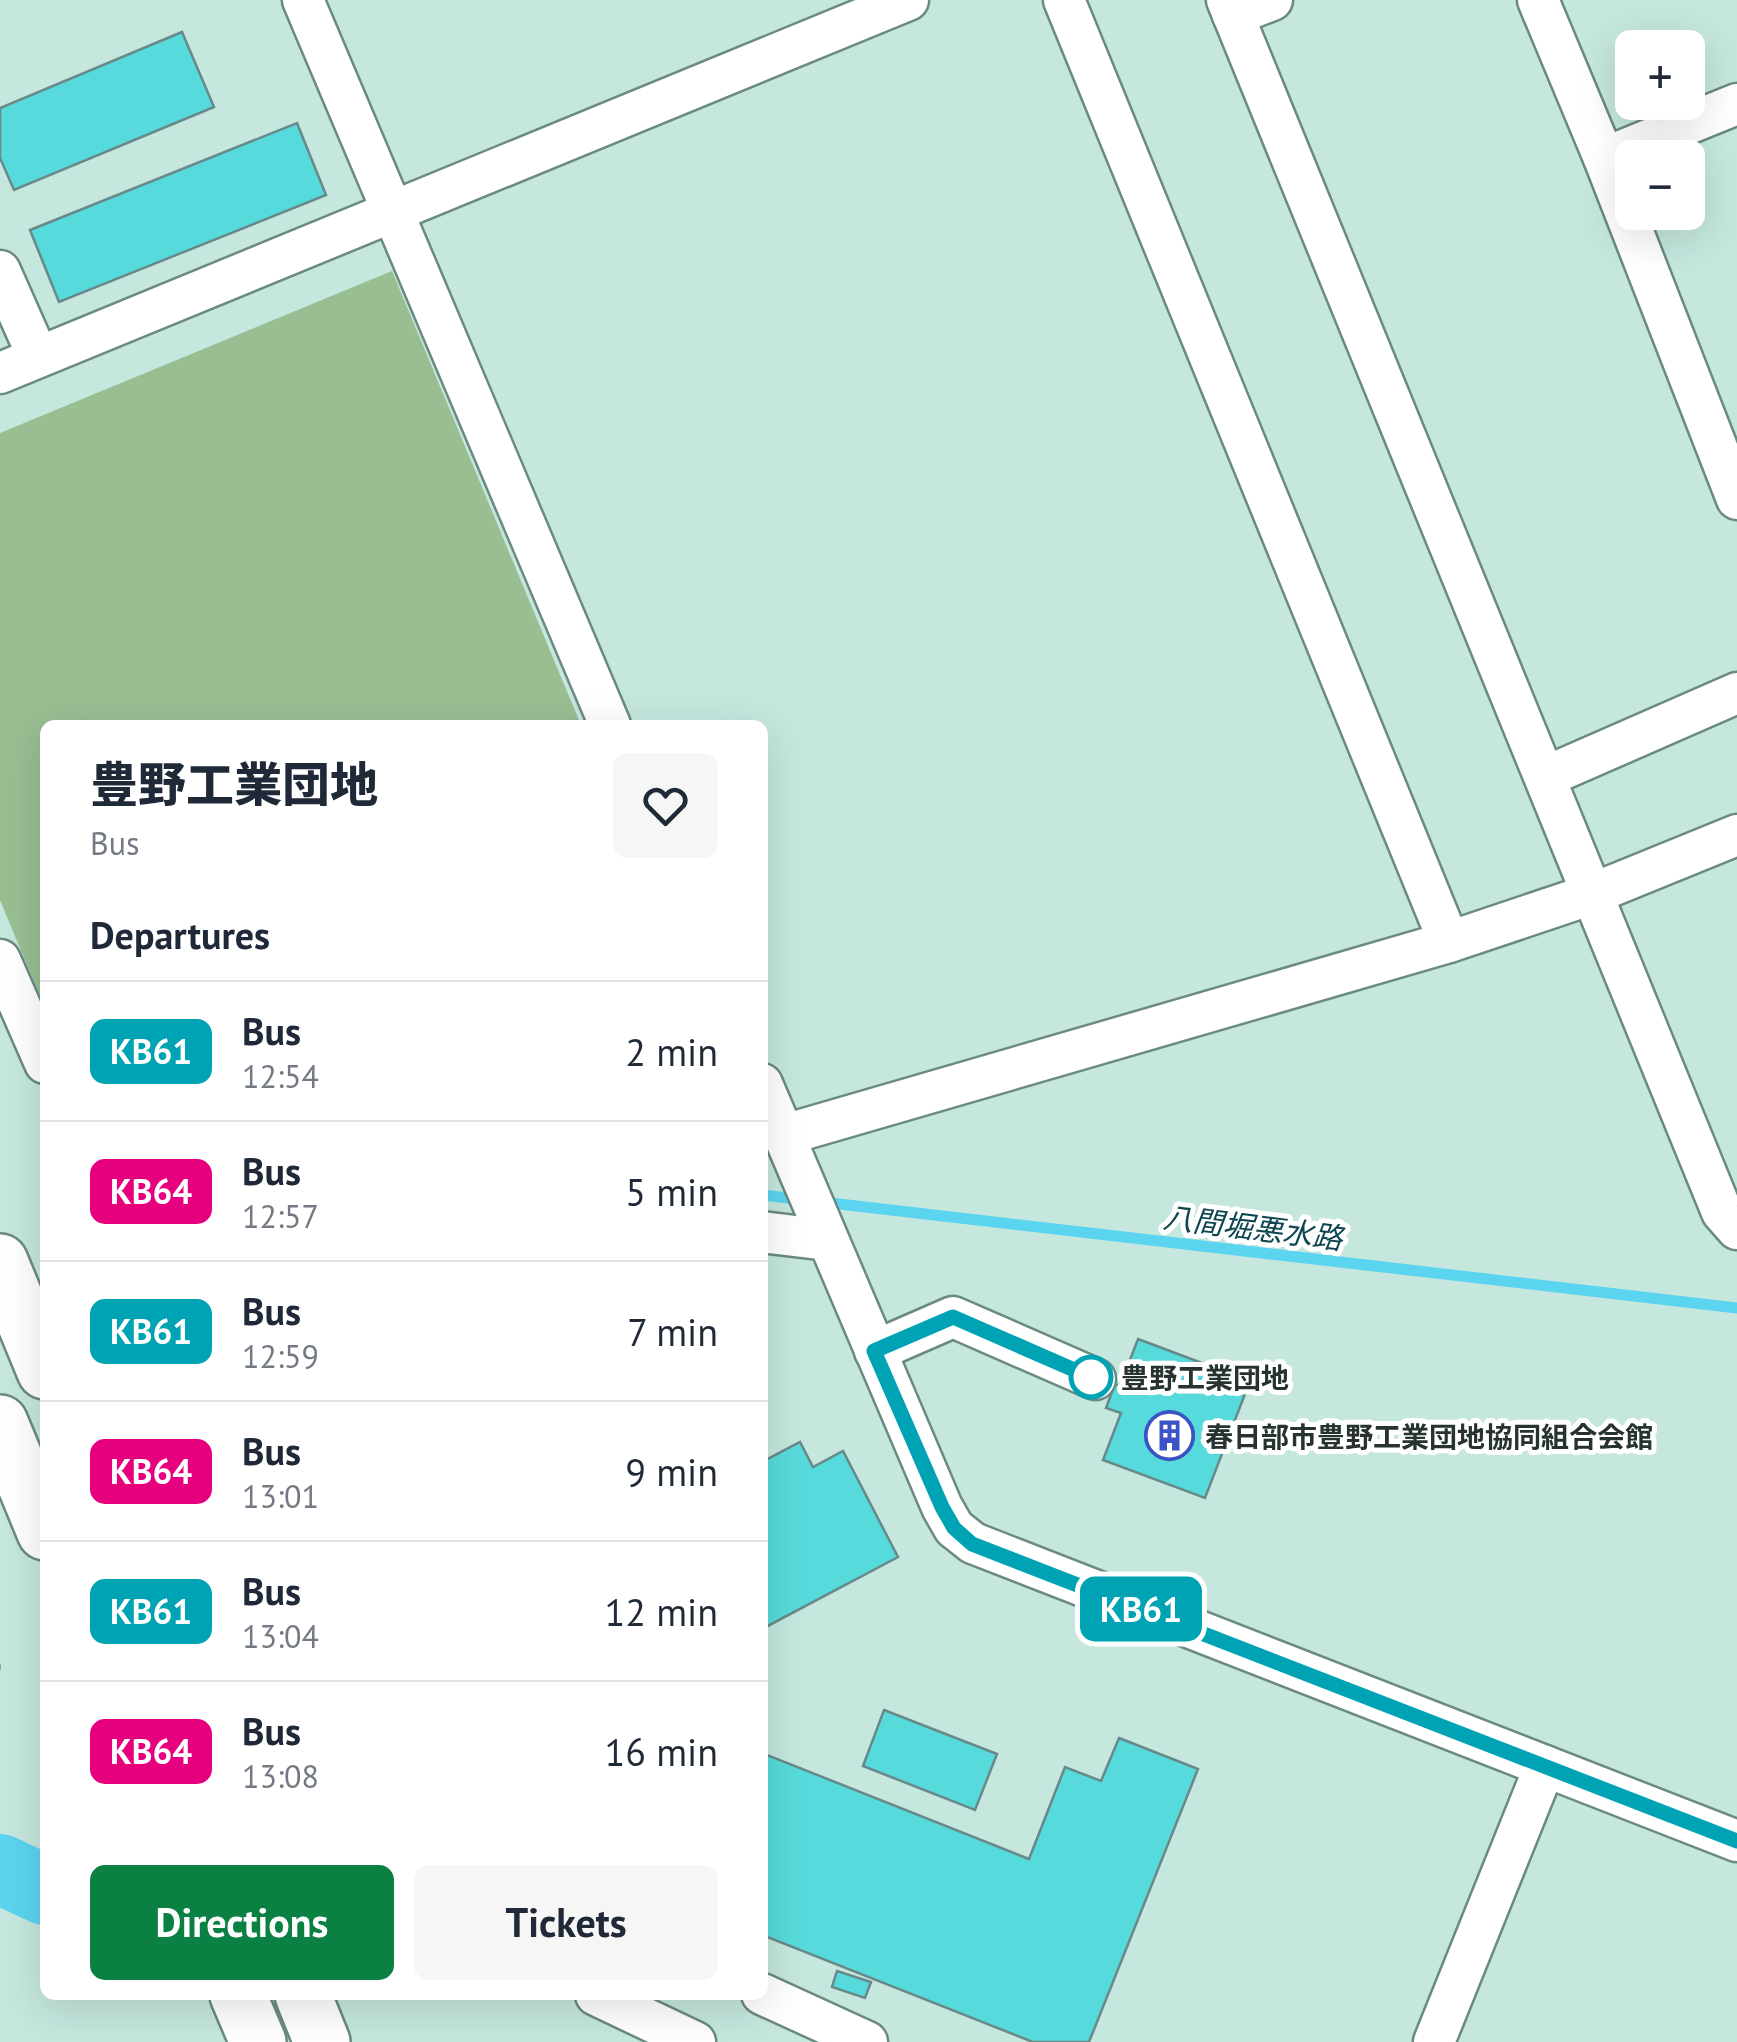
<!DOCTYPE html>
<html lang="en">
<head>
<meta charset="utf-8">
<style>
	body { margin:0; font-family:"PT Sans","Noto Sans JP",sans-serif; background:#f6f6f7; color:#1f2937; height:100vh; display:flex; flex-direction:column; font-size:38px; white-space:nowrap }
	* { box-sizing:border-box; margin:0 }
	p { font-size:32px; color:#747a83 }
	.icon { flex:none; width:55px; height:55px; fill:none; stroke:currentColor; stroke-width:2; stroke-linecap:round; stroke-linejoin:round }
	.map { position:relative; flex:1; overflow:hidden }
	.drawer { position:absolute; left:40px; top:720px; width:728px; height:1280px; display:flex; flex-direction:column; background:#fff; border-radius:15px; box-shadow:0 10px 40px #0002 }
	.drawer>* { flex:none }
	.badge { padding:0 20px; border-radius:15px; font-size:35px; line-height:65px }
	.controls { position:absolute; left:1615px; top:30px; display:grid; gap:20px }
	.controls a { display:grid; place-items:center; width:90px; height:90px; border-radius:15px; background:#fff; box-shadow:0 10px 40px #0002; font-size:50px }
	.map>.badge { position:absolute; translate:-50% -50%; box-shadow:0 0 0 5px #fff }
	h2 { padding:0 50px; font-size:38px; line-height:90px }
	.round { display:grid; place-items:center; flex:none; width:105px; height:105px; border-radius:15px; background:#f6f6f7 }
	.head { display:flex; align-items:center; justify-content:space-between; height:170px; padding:0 50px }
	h1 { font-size:48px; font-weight:800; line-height:75px }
	.cta { display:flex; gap:20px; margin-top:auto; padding:20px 50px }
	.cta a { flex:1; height:115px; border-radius:15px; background:#0b8043; color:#fff; font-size:40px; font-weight:800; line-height:115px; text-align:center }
	.cta a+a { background:#f6f6f7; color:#1f2937 }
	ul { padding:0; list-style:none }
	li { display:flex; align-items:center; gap:30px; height:140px; padding:0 50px; border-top:2px solid #e0e1e3 }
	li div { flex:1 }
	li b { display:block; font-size:38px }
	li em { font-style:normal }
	li .badge { min-width:110px; font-weight:700; text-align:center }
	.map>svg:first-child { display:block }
	.green { fill:#98be92 }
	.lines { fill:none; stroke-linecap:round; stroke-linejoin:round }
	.stream { stroke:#5bd4ef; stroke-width:11 }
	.river { stroke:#5bd4ef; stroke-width:70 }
	.building { fill:#57dadb; stroke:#688989; stroke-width:2.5 }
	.minor-casing { stroke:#6b8a82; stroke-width:45 }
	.highway-casing { stroke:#6b8a82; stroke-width:60 }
	.path { stroke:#92ada6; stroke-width:6; stroke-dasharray:10 5; stroke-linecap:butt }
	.minor { stroke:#fff; stroke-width:40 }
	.highway { stroke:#fff; stroke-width:55 }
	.line-casing { stroke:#fff; stroke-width:22 }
	.line { stroke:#00a3b4; stroke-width:15 }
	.stop-dot { fill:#fff; stroke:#00a3b4; stroke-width:5 }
	.labels { text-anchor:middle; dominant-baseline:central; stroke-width:10; stroke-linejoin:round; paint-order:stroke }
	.stop-label { font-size:28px; font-weight:bold; fill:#263330; stroke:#fff; text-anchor:start }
	.poi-label { font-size:28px; font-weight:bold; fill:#263330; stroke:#fff; text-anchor:start }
	.water-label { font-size:30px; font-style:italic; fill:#0f4651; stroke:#fff }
</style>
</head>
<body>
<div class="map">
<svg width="1737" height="2042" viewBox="0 0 1737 2042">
	<rect width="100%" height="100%" fill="#c5e7de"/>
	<polygon class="green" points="392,271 581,725 45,725 45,1008 0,900 0,433"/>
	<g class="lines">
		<g class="stream">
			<polyline points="762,1195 804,1200"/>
			<polyline points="822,1202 1737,1308"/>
		</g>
		<polyline class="river" points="0,1869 45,1890"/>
	</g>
	<g class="building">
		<polygon points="182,32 214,107 14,190 0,158 0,108"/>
		<polygon points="297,123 326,195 59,302 30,230"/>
		<polygon points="1138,1339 1250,1381 1205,1498 1103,1460 1121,1413 1106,1408 1115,1384 1129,1390 1135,1373 1126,1370"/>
		<polygon points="800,1442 813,1467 843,1451 898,1557 762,1629 762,1462"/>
		<polygon points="884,1710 997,1754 975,1810 863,1766"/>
		<polygon points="1119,1738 1198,1769 1089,2042 1033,2042 762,1935 762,1753 1029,1859 1065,1767 1101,1781"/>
		<polygon points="837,1971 871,1982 865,1998 832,1987"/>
	</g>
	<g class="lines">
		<defs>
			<g id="minor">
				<polyline points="303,0 610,725"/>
				<polyline points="1064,0 1449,942"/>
				<polyline points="1227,0 1722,1212 1737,1229"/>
				<polyline points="1538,0 1604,158 1737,499"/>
				<polyline points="1233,15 1272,0"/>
				<polyline points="1604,158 1737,104"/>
				<polyline points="0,271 38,357"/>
				<polyline points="0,373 908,0"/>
				<polyline points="1545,777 1737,693"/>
				<polyline points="0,960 45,1063"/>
				<polyline points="762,1084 942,1507 954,1528 973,1543 1737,1841"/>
				<polyline points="784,1135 1449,942 1592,894 1737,835"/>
				<polyline points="762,1232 828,1240"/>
				<polyline points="875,1351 953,1317 1095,1379"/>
				<polyline points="762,1994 867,2042"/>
				<polyline points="596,1995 695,2042"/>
				<polyline points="1434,2042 1545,1766"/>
			</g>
			<g id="highway">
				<polyline points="0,1262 45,1371"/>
				<polyline points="0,1423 45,1532"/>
				<polyline points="238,1995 258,2042"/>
				<polyline points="303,1995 322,2042"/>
			</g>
		</defs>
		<use href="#minor" class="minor-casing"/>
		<use href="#highway" class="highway-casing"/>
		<polyline class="path" points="0,1667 1,1667"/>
		<use href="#minor" class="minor"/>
		<use href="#highway" class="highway"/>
	</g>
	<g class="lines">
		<defs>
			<polyline id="line" points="1095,1379 953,1317 874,1351 942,1507 954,1528 972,1544 1737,1841"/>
		</defs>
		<use href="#line" class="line-casing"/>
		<use href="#line" class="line"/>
	</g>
	<defs>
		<symbol id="building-ring" viewBox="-11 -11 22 22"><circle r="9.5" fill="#fff" stroke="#3b53c5" stroke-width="1.5"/><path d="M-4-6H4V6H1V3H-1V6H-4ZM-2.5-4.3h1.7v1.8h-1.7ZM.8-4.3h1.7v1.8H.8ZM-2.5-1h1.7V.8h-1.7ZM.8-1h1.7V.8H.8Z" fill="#3b53c5"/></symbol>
	</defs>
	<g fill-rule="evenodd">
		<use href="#building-ring" x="1142" y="1408" width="55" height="55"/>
	</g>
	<circle class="stop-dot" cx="1091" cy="1377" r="20"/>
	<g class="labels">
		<g class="stop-label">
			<text x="1121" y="1377">豊野工業団地</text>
		</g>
		<g class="poi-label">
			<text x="1205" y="1436">春日部市豊野工業団地協同組合会館</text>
		</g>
		<g class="water-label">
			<text transform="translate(1253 1227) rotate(7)">八間堀悪水路</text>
		</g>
	</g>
</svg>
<div class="controls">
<a>+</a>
<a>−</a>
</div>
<b class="badge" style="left:1141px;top:1609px;background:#00a3b4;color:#fff">KB61</b>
<section class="drawer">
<div class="head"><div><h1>豊野工業団地</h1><p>Bus</p></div><a class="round"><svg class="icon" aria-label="heart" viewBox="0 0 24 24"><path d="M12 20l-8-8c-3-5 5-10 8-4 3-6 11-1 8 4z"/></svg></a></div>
<h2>Departures</h2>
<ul>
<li><span class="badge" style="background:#00a3b4;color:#fff">KB61</span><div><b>Bus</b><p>12:54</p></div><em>2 min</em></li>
<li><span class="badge" style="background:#e6007e;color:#fff">KB64</span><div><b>Bus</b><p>12:57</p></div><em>5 min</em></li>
<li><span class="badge" style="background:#00a3b4;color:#fff">KB61</span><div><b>Bus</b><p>12:59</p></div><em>7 min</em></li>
<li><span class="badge" style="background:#e6007e;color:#fff">KB64</span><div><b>Bus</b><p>13:01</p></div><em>9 min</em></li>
<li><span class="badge" style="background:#00a3b4;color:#fff">KB61</span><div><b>Bus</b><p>13:04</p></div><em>12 min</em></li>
<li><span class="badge" style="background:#e6007e;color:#fff">KB64</span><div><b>Bus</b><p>13:08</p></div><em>16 min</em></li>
</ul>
<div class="cta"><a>Directions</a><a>Tickets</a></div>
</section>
</div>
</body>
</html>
